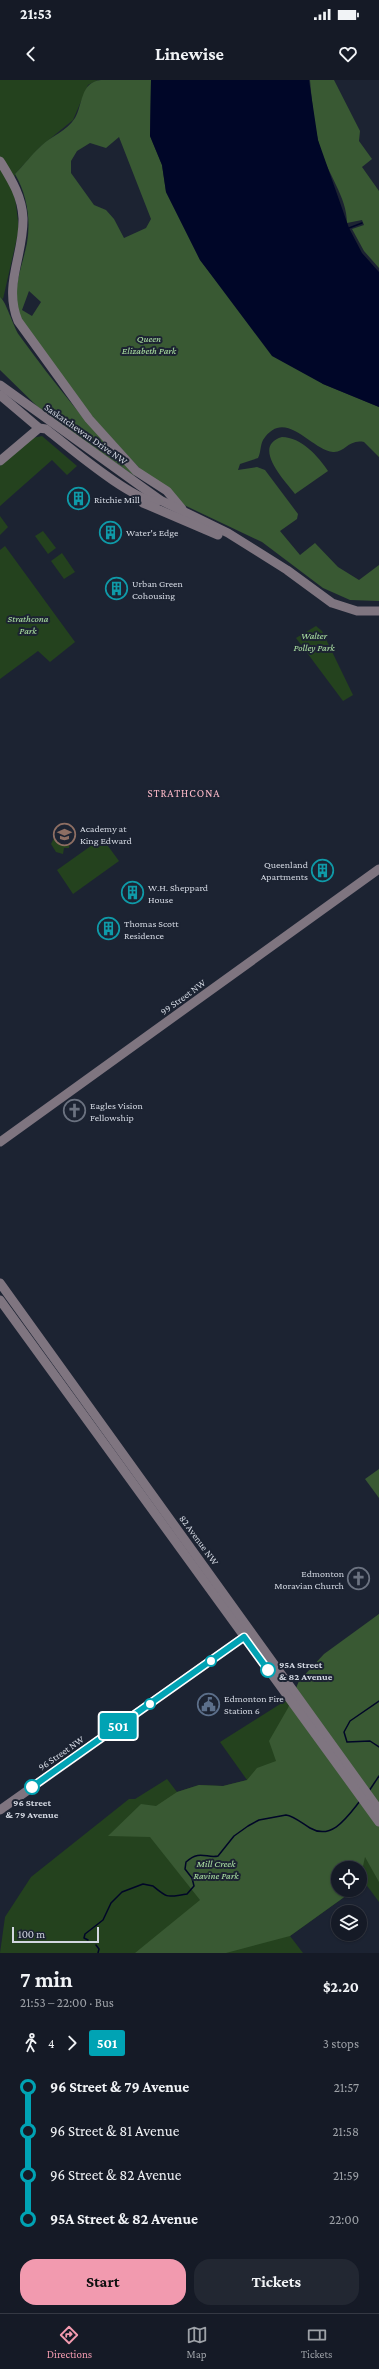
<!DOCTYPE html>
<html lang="en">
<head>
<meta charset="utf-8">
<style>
	body { margin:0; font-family:"Crimson Pro",serif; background:#222732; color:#f1f3f6; height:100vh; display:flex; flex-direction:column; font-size:15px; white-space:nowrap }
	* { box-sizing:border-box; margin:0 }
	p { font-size:13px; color:#9da1a7 }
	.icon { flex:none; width:22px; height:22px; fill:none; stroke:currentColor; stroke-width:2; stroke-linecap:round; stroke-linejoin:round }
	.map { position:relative; height:1873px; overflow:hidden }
	.drawer { display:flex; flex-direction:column; background:#151a26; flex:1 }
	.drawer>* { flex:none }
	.badge { padding:0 8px; border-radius:3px; font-size:14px; line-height:26px }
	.controls { position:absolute; left:331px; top:1781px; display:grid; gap:8px }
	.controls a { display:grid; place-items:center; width:36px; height:36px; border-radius:50%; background:#151a26; box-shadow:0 1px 3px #0004,0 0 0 1px #343843; font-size:20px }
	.scale { position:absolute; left:12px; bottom:10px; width:87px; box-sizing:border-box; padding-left:4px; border:2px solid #d2d7e1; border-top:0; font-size:11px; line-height:14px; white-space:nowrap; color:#d2d7e1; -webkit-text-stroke:3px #1c2332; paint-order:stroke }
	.map>.badge { position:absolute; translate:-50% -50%; box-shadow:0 0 0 2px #fff }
	.legs { display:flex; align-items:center; gap:6px; height:44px; padding:0 20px; font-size:13px }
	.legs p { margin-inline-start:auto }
	.summary { display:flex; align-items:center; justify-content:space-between; height:68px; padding:0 20px }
	h1 { font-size:22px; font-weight:700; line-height:30px }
	.button { display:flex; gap:8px; margin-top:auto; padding:8px 20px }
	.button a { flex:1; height:46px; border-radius:16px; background:#f29aaf; color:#111; font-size:16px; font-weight:700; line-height:46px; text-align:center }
	.button a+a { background:#222732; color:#f1f3f6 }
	ul { padding:0 20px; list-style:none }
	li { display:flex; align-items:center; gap:14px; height:44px; font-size:15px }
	li i { display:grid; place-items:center; width:6px; height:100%; margin:0 5px; background:currentColor }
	li i::after { content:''; width:10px; height:10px; margin:-5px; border:3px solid; border-radius:50%; background:#151a26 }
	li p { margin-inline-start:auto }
	li:first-child i { background:linear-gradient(#0000 50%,currentColor 0) }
	li:last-child i { background:linear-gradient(currentColor 50%,#0000 0) }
	.status { display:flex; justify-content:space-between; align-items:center; height:28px; padding:0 20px; background:#151a26; direction:ltr }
	.status svg { height:11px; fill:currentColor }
	header { display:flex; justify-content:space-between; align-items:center; height:52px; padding:0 20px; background:#151a26; font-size:18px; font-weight:700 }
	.tab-bar { display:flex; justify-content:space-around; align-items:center; height:56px; border-top:1px solid #343843; background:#151a26; font-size:11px; color:#9da1a7 }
	.tab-bar a { display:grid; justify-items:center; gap:2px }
	.tab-bar .current { color:#f29aaf }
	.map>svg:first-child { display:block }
	.green { fill:#24421e }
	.forest { fill:#395933; fill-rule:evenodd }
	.water { fill:#000628 }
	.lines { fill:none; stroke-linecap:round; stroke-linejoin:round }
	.stream { stroke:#000628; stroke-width:1.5 }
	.secondary { stroke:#7f7580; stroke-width:9 }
	.line-1-casing { stroke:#fff; stroke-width:9 }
	.line-1 { stroke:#00a3b4; stroke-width:6 }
	.stop-1-dot { fill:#fff; stroke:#00a3b4; stroke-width:2 }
	.labels { text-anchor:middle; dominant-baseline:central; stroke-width:4; stroke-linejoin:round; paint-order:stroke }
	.park-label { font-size:10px; font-style:italic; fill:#aee3a4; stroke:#1c2332 }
	.street-label { font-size:10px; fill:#d2d7e1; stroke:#1c2332 }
	.poi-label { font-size:10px; fill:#d2d7e1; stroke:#1c2332; text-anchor:start }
	.stop-label { font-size:10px; font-weight:bold; fill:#d2d7e1; stroke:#1c2332; text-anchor:start }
	.neighbourhood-label { font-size:11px; letter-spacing:1px; fill:#fdbac9; stroke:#1c2332 }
</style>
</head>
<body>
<div class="status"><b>21:53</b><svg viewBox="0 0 49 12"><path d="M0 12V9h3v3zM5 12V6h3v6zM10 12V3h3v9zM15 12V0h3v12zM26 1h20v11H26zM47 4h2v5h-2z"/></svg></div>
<header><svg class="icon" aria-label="back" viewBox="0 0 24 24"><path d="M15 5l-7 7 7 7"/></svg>Linewise<svg class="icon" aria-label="heart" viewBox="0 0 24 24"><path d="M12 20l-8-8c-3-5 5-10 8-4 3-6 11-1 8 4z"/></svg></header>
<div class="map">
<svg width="379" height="1873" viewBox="0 0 379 1873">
	<rect width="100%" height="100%" fill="#1c2332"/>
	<g class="green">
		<polygon points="0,0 106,0 98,0 88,5 73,40 40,67 15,94 14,109 19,149 3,219 0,217"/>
		<polygon points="42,356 77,386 67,395 52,380 0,426 0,386 32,358"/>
		<polygon points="0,436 8,447 0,455"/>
		<polygon points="43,451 56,468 48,474 35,456"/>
		<polygon points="5,466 75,562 50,582 38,571 0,599 0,470"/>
		<polygon points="62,473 75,492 64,499 51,481"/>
		<polygon points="316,546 322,551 353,615 343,621 296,558"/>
		<polygon points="55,756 65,756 70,761 69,768 64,768 63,774 56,772 51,764"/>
		<polygon points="102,758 119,781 73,814 57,790"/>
		<polygon points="379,1534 379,1822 365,1803 360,1806 360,1788 338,1788 338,1810 354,1810 290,1856 303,1873 0,1873 5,1837 31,1797 129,1719 135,1719 167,1699 177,1712 199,1705 223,1706 247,1700 220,1662 293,1616 299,1601"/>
	</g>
	<g class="forest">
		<path d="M 101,0 L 151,0 L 150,56 L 162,85 L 166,112 L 200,180 L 238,228 L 323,304 L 379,327 L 379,377 L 364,362 C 348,359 345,373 333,372 C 311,370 285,326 263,360 C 260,366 261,372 258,378 L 240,384 L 238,390 L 257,387 L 265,390 L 298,434 L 297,439 L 280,451 L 300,475 L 315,463 L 338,487 L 359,500 L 379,485 L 379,521 L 350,520 L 323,508 L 262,462 L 184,425 L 141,390 L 75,318 L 20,239 C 10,213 22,188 27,163 C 31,139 27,115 15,94 C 24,85 32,74 41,66 C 51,56 67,51 75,38 C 83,25 80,2 101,0 ZM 119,57 L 151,139 L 146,148 L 124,158 L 114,139 L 106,130 L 94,125 L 71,93 L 71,81 L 77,71 L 90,63 L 106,68 ZM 29,211 L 41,222 L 32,236 L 22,230 Z"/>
		<path d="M 310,0 L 334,0 L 360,51 L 359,61 L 372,79 L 362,87 L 379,111 L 379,188 L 364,171 L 352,149 L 364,145 L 362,140 L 347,143 C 347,117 327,93 320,68 C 314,47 312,22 310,0 Z"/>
		<path d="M 0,217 C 6,221 13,246 19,255 C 55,305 94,352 136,397 L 42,331 L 0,290 Z"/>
		<path d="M 282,357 C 301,357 319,377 328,391 L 295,414 C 285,401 251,366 282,357 Z"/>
		<polygon points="379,1389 379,1418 365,1399"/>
		<polygon points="379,1534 379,1802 365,1777 360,1800 360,1788 338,1788 338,1810 354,1810 290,1856 226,1873 135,1873 200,1820 150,1757 108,1756 141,1724 156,1726 177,1712 199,1705 223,1706 247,1700 257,1688 276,1681 269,1661 288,1628 299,1601 324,1574"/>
	</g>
	<polygon class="water" points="151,0 309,0 318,60 349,148 362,173 379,192 379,327 323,304 272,276 200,180 166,112 162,85 150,56"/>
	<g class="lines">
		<g class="stream">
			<polyline points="349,148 362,143"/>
			<polyline points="379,1621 350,1641 344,1652 347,1662 370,1661 379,1667"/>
			<polyline points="369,1711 379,1696"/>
			<path d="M 88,1860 L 84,1858 L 85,1854 L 103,1840 L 111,1823 L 122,1812 L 143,1804 L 153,1806 C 169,1819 166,1817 187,1814 L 194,1806 L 192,1798 L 185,1789 L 186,1782 C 200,1769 207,1779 218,1776 L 234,1756 L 248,1746 L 259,1740 L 286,1735 C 294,1736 303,1744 310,1748 C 332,1761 348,1736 360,1721"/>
			<polyline points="96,1865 99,1869 98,1873"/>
		</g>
		<g class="secondary">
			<path d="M 0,81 C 11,99 22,116 23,138 C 24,175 3,205 18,241 L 89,339 L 136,391 L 167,411 L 182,429"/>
			<polyline points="0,305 160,420 228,453 287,490 332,523 357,531 379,531"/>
			<path d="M 0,315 L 39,348 L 46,349 C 63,362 142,430 160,420"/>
			<polyline points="0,381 39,348"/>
			<polyline points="143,423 218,455"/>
			<polyline points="0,1062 379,789"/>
			<polyline points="0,1203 379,1730"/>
			<polyline points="0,1220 379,1742"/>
			<polyline points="0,1730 247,1555"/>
		</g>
	</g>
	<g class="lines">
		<defs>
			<polyline id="line-1" points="32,1707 244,1557 268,1590"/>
		</defs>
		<use href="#line-1" class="line-1-casing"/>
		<use href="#line-1" class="line-1"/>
	</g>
	<defs>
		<symbol id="building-ring" viewBox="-11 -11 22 22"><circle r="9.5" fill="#1c2332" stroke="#0f9aa8" stroke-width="1.5"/><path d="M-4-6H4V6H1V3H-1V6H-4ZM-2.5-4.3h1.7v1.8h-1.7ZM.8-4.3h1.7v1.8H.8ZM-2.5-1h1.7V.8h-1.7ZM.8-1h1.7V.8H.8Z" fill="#0f9aa8"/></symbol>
		<symbol id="school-ring" viewBox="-11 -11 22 22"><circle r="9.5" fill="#1c2332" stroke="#8d6e63" stroke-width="1.5"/><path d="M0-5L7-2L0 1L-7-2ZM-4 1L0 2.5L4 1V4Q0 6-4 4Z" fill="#8d6e63"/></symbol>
		<symbol id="church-ring" viewBox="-11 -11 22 22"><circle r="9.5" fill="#1c2332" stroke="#6b7280" stroke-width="1.5"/><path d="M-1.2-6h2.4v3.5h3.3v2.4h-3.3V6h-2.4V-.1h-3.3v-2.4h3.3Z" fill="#6b7280"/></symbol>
		<symbol id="civic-ring" viewBox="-11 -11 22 22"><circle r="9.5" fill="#1c2332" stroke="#5c6f8a" stroke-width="1.5"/><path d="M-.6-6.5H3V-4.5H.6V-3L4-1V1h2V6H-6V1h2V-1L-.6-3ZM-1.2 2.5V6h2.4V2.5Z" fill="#5c6f8a"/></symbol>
	</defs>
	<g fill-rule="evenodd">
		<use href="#building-ring" x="66" y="406" width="25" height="25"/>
		<use href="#building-ring" x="98" y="440" width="25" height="25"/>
		<use href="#building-ring" x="104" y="496" width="25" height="25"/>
		<use href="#school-ring" x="52" y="742" width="25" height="25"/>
		<use href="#building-ring" x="310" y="778" width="25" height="25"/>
		<use href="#building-ring" x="120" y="800" width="25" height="25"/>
		<use href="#building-ring" x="96" y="836" width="25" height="25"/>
		<use href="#church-ring" x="62" y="1018" width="25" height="25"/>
		<use href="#church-ring" x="346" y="1486" width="25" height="25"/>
		<use href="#civic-ring" x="196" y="1612" width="25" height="25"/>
	</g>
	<g class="stop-1-dot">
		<circle cx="211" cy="1581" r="5"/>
		<circle cx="268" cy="1590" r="7"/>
		<circle cx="150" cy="1624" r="5"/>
		<circle cx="32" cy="1707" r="7"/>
	</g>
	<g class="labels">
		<g class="park-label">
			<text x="149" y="258">Queen<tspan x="149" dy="12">Elizabeth Park</tspan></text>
			<text x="28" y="538">Strathcona<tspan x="28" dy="12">Park</tspan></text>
			<text x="314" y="555">Walter<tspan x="314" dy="12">Polley Park</tspan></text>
			<text x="216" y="1783">Mill Creek<tspan x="216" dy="12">Ravine Park</tspan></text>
		</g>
		<g class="street-label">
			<text transform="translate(86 354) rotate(35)">Saskatchewan Drive NW</text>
			<text transform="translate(183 917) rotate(-36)">99 Street NW</text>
			<text transform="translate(199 1460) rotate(54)">82 Avenue NW</text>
			<text transform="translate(61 1673) rotate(-35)">96 Street NW</text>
		</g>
		<g class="poi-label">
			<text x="94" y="419">Ritchie Mill</text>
			<text x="126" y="452">Water's Edge</text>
			<text x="132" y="503">Urban Green<tspan x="132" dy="12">Cohousing</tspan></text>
			<text x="80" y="748">Academy at<tspan x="80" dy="12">King Edward</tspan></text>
			<text x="308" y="784" text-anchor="end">Queenland<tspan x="308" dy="12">Apartments</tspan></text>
			<text x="148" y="807">W.H. Sheppard<tspan x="148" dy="12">House</tspan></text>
			<text x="124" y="843">Thomas Scott<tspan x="124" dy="12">Residence</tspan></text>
			<text x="90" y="1025">Eagles Vision<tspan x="90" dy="12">Fellowship</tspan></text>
			<text x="344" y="1493" text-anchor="end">Edmonton<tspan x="344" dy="12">Moravian Church</tspan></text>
			<text x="224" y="1618">Edmonton Fire<tspan x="224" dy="12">Station 6</tspan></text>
		</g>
		<g class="stop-label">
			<text x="279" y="1584">95A Street<tspan x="279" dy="12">&amp; 82 Avenue</tspan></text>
			<text x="32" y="1722" text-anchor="middle">96 Street<tspan x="32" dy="12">&amp; 79 Avenue</tspan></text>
		</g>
		<g class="neighbourhood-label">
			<text x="184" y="713">STRATHCONA</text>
		</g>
	</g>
</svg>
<div class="controls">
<a><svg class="icon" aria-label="locate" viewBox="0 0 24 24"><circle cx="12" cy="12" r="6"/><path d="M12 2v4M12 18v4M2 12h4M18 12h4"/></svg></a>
<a><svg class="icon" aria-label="layers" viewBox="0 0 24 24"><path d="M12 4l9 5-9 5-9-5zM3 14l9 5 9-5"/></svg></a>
</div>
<div class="scale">100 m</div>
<b class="badge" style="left:118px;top:1646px;background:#00a3b4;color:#fff">501</b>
</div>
<section class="drawer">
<div class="summary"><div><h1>7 min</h1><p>21:53 – 22:00 · Bus</p></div><b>$2.20</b></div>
<div class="legs"><svg class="icon" aria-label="walk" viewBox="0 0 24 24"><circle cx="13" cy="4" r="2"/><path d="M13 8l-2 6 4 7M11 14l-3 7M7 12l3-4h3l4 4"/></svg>4<svg class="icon" aria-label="forward" viewBox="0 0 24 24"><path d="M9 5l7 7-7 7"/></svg><b class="badge" style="background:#00a3b4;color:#fff">501</b><p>3 stops</p></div>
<ul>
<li><i style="color:#00a3b4"></i><b>96 Street &amp; 79 Avenue</b><p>21:57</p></li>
<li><i style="color:#00a3b4"></i><span>96 Street &amp; 81 Avenue</span><p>21:58</p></li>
<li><i style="color:#00a3b4"></i><span>96 Street &amp; 82 Avenue</span><p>21:59</p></li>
<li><i style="color:#00a3b4"></i><b>95A Street &amp; 82 Avenue</b><p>22:00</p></li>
</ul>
<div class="button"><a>Start</a><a>Tickets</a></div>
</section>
<nav class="tab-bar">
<a class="current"><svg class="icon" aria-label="directions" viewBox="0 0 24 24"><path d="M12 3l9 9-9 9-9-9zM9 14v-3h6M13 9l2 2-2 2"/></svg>Directions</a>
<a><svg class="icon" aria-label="map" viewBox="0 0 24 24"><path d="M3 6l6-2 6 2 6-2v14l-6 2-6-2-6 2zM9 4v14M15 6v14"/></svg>Map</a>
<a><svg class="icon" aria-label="tickets" viewBox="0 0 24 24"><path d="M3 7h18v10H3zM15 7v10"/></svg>Tickets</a>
</nav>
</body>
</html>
